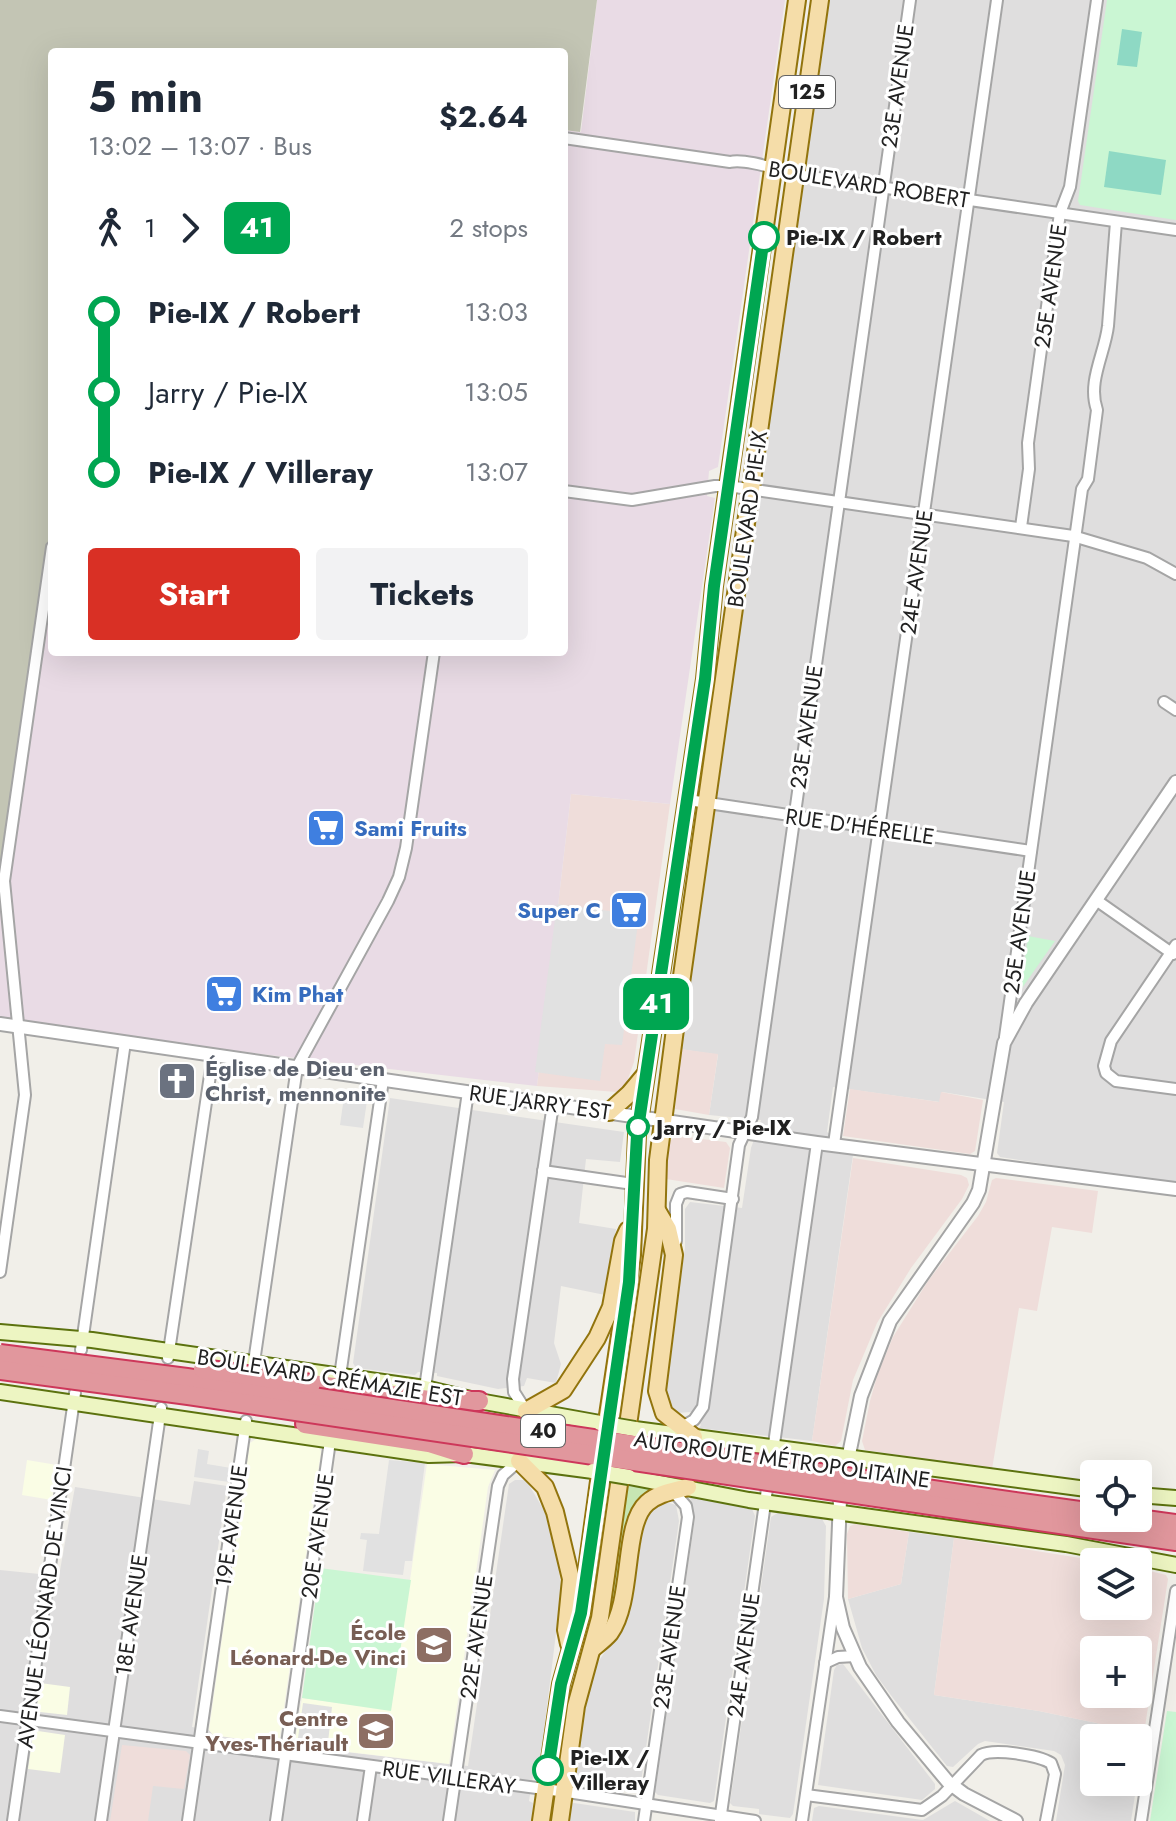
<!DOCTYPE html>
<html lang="en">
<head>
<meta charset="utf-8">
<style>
	body { margin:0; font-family:Jost,sans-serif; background:#f2f2f3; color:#1f2937; height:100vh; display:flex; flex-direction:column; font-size:30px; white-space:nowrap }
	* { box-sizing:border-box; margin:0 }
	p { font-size:26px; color:#747a83 }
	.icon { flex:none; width:44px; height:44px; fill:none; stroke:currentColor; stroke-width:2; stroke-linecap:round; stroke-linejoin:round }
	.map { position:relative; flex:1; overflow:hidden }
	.side { position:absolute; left:48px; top:48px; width:520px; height:608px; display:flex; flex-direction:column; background:#fff; border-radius:8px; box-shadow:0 8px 32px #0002 }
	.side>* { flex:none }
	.badge { padding:0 16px; border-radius:12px; font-size:28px; line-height:52px }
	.buttons { position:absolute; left:1080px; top:1460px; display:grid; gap:16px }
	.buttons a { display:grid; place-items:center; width:72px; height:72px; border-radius:8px; background:#fff; box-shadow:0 8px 32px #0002; font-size:40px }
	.map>.badge { position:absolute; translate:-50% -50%; box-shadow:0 0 0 4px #fff }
	.legs { display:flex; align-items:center; gap:12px; height:88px; padding:0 40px; font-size:26px }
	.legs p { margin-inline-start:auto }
	.headline { display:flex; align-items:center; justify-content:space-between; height:136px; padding:0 40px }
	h1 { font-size:44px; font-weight:700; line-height:60px }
	.button { display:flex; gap:16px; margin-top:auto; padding:16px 40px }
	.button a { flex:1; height:92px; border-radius:8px; background:#d93025; color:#fff; font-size:32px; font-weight:700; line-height:92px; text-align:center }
	.button a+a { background:#f2f2f3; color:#1f2937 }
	ul { padding:0 40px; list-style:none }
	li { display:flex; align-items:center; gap:28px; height:80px; font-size:30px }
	li i { display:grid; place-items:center; width:12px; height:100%; margin:0 10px; background:currentColor }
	li i::after { content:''; width:20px; height:20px; margin:-10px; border:6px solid; border-radius:50%; background:#fff }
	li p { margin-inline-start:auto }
	li:first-child i { background:linear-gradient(#0000 50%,currentColor 0) }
	li:last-child i { background:linear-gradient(currentColor 50%,#0000 0) }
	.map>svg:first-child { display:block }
	.residential { fill:#dfdede }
	.commercial { fill:#efddda; fill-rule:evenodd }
	.industrial { fill:#e9dbe5 }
	.education { fill:#fafde5 }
	.construction { fill:#c3c5b4 }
	.grass { fill:#c7e6b3 }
	.park { fill:#caf6d3 }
	.pitch { fill:#8ed9c4 }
	.parking { fill:#e1e1e1 }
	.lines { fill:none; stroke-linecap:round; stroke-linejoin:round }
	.minor-casing { stroke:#a5a5a5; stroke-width:14 }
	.tertiary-casing { stroke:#a5a5a5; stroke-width:16 }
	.secondary-casing { stroke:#5c720e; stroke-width:18 }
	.primary-casing { stroke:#92740d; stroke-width:20 }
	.motorway-casing { stroke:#cd375a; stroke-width:22 }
	.minor { stroke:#fff; stroke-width:10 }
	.tertiary { stroke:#fff; stroke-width:12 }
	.secondary { stroke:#edf5c2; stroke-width:14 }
	.primary { stroke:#f5dda9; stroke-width:16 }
	.motorway { stroke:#e1979d; stroke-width:18 }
	.secondary-bridge-casing { stroke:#5c720e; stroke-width:18; stroke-linecap:butt }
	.motorway-bridge-casing { stroke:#cd375a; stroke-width:22; stroke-linecap:butt }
	.secondary-bridge { stroke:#edf5c2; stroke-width:14 }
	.motorway-bridge { stroke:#e1979d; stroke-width:18 }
	.line-1-casing { stroke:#fff; stroke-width:18 }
	.line-1 { stroke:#00a651; stroke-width:12 }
	.stop-1-dot { fill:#fff; stroke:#00a651; stroke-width:4 }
	.labels { text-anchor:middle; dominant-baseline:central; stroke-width:6; stroke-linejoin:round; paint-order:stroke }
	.shield { fill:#fff; stroke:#646464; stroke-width:2 }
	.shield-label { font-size:20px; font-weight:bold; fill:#212121 }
	.street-label { font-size:22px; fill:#212121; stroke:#fff }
	.stop-label { font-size:22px; font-weight:bold; fill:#212121; stroke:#fff; text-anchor:start }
	.shop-label { font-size:22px; font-weight:bold; fill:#366cbe; stroke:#fff; text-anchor:start }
	.worship-label { font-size:22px; font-weight:bold; fill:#5b616d; stroke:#fff; text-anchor:start }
	.education-label { font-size:22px; font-weight:bold; fill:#785e54; stroke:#fff; text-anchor:end }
</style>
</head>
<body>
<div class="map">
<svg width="1176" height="1821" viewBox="0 0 1176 1821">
	<rect width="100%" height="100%" fill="#f1efe9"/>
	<g class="residential">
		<polygon points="830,0 1176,0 1176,1185 1000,1157 997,1153 1004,1102 942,1092 940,1102 833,1087 827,1132 854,1148 812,1441 699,1428 701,1425 691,1412 676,1413 671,1409 665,1387 685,1248 685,1209 690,1202 742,1208 751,1148 761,1120 709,1115 718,1055 680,1049"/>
		<polygon points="390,1098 624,1132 620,1162 586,1159 579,1223 616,1229 605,1295 561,1286 554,1343 561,1364 556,1383 527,1378 524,1386 498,1389 437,1376 437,1373 418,1372 415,1375 356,1368 353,1363"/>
		<polygon points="515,1480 526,1480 545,1512 559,1569 561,1592 539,1772 533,1776 529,1801 533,1803 532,1821 0,1821 0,1570 59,1576 75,1487 190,1505 194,1481 227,1486 192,1727 209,1730 213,1735 275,1744 468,1766 509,1484"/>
		<polygon points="690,1497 752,1509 755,1516 714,1801 710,1803 658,1795 655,1792 695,1518"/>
		<polygon points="663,1501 676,1505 679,1521 640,1789 637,1792 574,1783 584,1701 594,1668 623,1625 629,1609 645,1520 654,1507"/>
		<polygon points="779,1512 822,1519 826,1526 824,1599 793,1814 790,1818 759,1814 759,1809 733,1806 730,1803 771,1517"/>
		<polygon points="909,1532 954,1538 934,1695 1039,1711 1144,1733 1138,1773 1138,1738 1094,1738 1094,1782 1137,1782 1131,1821 1056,1821 1065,1765 1061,1755 1054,1751 985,1741 978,1744 953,1767 947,1766 893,1698 876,1675 862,1648 848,1599 901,1584"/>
		<polygon points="843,1664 935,1784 935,1789 922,1800 818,1785 834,1670 837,1665"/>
		<polygon points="955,1801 990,1821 812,1821 814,1808 819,1806 923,1820"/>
		<polygon points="574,1803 635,1812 635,1821 567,1821 570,1804"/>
	</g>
	<g class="commercial">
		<polygon points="571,794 670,804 634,1062 625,1087 617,1092 537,1086"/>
		<polygon points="680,1049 718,1054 709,1115 675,1109"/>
		<polygon points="850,1089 939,1102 941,1092 983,1100 975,1151 970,1154 843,1136"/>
		<polygon points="677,1136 726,1142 730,1148 724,1188 666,1179 670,1141"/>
		<polygon points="853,1158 961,1175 967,1178 969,1185 962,1199 911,1268 877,1323 853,1380 841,1441 835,1446 812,1441"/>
		<polygon points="996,1178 1098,1191 1092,1233 1052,1227 1037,1311 1019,1308 992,1469 865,1450 862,1441 870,1401 878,1373 893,1337 928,1281 978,1216 986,1202 992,1180"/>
		<polygon points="855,1524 909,1532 901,1584 848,1599 847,1534 850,1526"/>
		<path d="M 954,1538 L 1105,1562 L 1094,1562 L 1094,1606 L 1138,1606 L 1138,1568 L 1166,1575 L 1168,1579 L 1144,1733 L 1039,1711 L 934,1695 ZM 1094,1650 L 1138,1650 L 1138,1694 L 1094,1694 Z"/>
		<polygon points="122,1745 186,1751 190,1755 184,1789 153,1786 148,1821 110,1821"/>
	</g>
	<polygon class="industrial" points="597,0 785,0 718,467 709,471 707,496 715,498 670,804 571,794 537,1086 0,1024 0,859 5,860 52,547 52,652 564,652 564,130 581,132"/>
	<g class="education">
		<polygon points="256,1439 318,1447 321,1451 279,1742 275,1744 213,1735 209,1730 250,1443"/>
		<polygon points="27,1460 57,1465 52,1500 22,1495"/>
		<polygon points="427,1464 495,1470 488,1487 449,1764 299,1746 295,1742 302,1698 391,1710"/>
		<polygon points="40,1683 70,1687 67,1715 40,1712 37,1706"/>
		<polygon points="38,1731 65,1735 60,1773 28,1769 33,1735"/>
	</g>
	<polygon class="construction" points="0,0 597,0 580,132 564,130 564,52 52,52 52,547 5,860 0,859"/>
	<polygon class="grass" points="627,1486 657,1489 651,1494 621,1591 604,1630"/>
	<g class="park">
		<polygon points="1107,0 1176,0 1176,220 1080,205 1078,201"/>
		<polygon points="1028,936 1055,941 1022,988 1021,987"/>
		<polygon points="320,1568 411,1580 391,1711 302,1698"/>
		<polygon points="1167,1711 1176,1712 1176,1821 1150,1821"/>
	</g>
	<g class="pitch">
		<polygon points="1122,29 1142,32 1137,67 1117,65"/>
		<polygon points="1109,151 1166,160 1161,195 1104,187"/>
	</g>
	<g class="parking">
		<polygon points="557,904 639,915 622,1045 605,1044 600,1081 535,1072"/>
		<polygon points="345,1090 368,1094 363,1128 340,1125"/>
		<polygon points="198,1449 209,1451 207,1464 231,1468 229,1482 194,1477"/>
		<polygon points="389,1460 425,1463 412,1561 405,1561 403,1575 363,1571 367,1540 360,1539 361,1533 379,1534"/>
		<polygon points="303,1703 332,1707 328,1742 298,1738"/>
	</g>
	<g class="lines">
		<defs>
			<g id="minor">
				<path d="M 564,138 L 730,162 C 747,158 784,172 804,176 L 1176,230"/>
				<polyline points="564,491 632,500 715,486 728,486 1073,536 1147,558 1176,574"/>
				<polyline points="1021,527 1029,469 1028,443 1060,213 1070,187 1097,0"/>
				<polyline points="1164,702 1176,710"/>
				<polyline points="688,800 1031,851"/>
				<polyline points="1096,900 1173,954"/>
				<polyline points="1176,945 1111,1041 1104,1066 1106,1073 1116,1081 1176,1089"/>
				<path d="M 1005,1037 L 1082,489 L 1088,479 L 1097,410 C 1087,382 1105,353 1108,326 L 1116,222"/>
				<polyline points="834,1144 997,0"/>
				<polyline points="543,1171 633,1184"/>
				<polyline points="676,1241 676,1204 680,1194 687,1192 733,1199"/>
				<polyline points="0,1272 25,1095 4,881 52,547"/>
				<polyline points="81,1350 125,1042"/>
				<polyline points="168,1358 213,1055"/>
				<polyline points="253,1369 297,1067 388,901 399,877 406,848 434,652"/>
				<polyline points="340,1376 383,1080"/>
				<polyline points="425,1388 468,1092"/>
				<polyline points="526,1411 514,1392 513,1379 553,1104"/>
				<polyline points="678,1429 694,1420 703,1407 739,1145 752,1117 910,0"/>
				<polyline points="772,1458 817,1143"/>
				<polyline points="825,1663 838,1657 855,1656"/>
				<polyline points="0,1716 574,1793 755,1821"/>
				<path d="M 806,1795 L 922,1810 L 942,1796 L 981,1755 C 994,1748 1038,1755 1051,1763 L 1055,1774 L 1046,1821"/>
				<polyline points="13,1821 75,1393"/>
				<polyline points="101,1821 161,1408"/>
				<polyline points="188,1821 246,1421"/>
				<polyline points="276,1821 330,1441"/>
				<polyline points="363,1821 371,1766"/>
				<polyline points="449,1821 498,1486 503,1475 519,1461"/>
				<polyline points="644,1821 688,1517 686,1506 671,1489"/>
				<polyline points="720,1821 767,1489"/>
				<polyline points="802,1821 835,1597"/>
				<polyline points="1141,1821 1176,1591"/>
			</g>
			<g id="tertiary">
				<polyline points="0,1024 817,1143 1176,1189"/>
				<polyline points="846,1469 861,1396 890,1321 973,1203 979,1190 1004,1043 1026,1003 1176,782"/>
				<polyline points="840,1500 836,1597 843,1628 860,1667 898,1722 948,1782 964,1794 1016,1821"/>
			</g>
			<g id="secondary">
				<polyline points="0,1332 92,1340 425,1388 479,1401 600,1423"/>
				<polyline points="0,1392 429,1455 464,1454 593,1471"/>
				<polyline points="635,1429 1094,1490"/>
				<polyline points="629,1477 749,1500 1066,1544 1176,1565"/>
				<polyline points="1138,1495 1176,1498"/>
			</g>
			<g id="primary">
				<polyline points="609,1112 629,1094 644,1076"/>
				<polyline points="658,1212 668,1229 674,1255 657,1391 664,1413 694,1437"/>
				<polyline points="526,1411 563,1390 597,1338 611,1307 623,1241 628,1230"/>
				<polyline points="608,1415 632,1255 637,1135 705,679 714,586 797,0"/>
				<polyline points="629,1418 656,1229 658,1160 681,983 820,0"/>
				<polyline points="519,1461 545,1487 555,1512 571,1579 566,1630 569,1644"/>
				<path d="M 592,1649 C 598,1644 605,1639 610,1633 C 634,1599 622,1525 647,1503 C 658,1493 674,1491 688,1487"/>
				<polyline points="541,1821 561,1684 581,1613 599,1481"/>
				<polyline points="560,1821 576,1706 600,1618 619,1484"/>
			</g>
			<g id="motorway">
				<polyline points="311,1384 436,1401 479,1401"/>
				<polyline points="305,1424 429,1443 464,1454"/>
				<polyline points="973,1496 1094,1513"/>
				<polyline points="971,1511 1176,1541"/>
				<polyline points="1131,1518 1176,1524"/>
			</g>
		</defs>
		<use href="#minor" class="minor-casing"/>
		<use href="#tertiary" class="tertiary-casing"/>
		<use href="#secondary" class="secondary-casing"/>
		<use href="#primary" class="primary-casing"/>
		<use href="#motorway" class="motorway-casing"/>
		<use href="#minor" class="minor"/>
		<use href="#tertiary" class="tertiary"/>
		<use href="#secondary" class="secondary"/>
		<use href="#primary" class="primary"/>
		<use href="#motorway" class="motorway"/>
		<defs>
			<g id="secondary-bridge">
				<polyline points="600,1423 635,1429"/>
				<polyline points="593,1471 629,1477"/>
			</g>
			<g id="motorway-bridge">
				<polyline points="0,1354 187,1378 973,1496"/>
				<polyline points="203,1369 311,1384"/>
				<polyline points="0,1370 188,1395 971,1511"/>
			</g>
		</defs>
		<use href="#secondary-bridge" class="secondary-bridge-casing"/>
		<use href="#motorway-bridge" class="motorway-bridge-casing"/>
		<use href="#secondary-bridge" class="secondary-bridge"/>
		<use href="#motorway-bridge" class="motorway-bridge"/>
	</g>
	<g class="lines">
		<defs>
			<polyline id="line-1" points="548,1770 561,1684 581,1613 629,1282 637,1135 705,679 714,586 764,237"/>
		</defs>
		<use href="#line-1" class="line-1-casing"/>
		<use href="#line-1" class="line-1"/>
	</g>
	<defs>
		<symbol id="supermarket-square" viewBox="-11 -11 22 22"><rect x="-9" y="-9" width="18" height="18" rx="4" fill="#3f7fe0" stroke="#fff"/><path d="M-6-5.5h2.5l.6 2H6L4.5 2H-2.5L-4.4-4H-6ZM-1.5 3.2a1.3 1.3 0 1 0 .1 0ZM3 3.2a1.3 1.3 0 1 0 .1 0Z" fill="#fff"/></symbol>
		<symbol id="church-square" viewBox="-11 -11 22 22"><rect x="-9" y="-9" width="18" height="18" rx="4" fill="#6b7280" stroke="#fff"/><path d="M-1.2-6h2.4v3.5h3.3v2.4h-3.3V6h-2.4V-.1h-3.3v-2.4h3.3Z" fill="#fff"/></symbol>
		<symbol id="school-square" viewBox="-11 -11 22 22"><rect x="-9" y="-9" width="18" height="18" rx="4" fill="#8d6e63" stroke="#fff"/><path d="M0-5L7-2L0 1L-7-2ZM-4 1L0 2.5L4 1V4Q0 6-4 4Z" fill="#fff"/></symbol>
		<symbol id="university-square" viewBox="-11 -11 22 22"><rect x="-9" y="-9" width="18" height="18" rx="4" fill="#8d6e63" stroke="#fff"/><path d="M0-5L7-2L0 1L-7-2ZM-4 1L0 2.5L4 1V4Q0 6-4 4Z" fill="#fff"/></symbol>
	</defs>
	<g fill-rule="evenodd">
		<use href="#supermarket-square" x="304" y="806" width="44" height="44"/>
		<use href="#supermarket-square" x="607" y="888" width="44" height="44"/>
		<use href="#supermarket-square" x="202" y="972" width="44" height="44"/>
		<use href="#church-square" x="155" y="1059" width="44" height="44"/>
		<use href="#school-square" x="412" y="1623" width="44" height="44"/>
		<use href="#university-square" x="354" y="1709" width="44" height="44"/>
	</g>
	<g class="stop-1-dot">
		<circle cx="764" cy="237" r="14"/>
		<circle cx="638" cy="1127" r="10"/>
		<circle cx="548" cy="1770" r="14"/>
	</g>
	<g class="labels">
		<g class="shield">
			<rect x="779" y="76" width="56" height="32" rx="6"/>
			<rect x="521" y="1415" width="44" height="32" rx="6"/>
		</g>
		<g class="shield-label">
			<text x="807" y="92">125</text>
			<text x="543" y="1431">40</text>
		</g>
		<g class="street-label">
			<text transform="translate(897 86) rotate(-82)">23E AVENUE</text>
			<text transform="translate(869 184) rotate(9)">BOULEVARD ROBERT</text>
			<text transform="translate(1050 286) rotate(-82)">25E AVENUE</text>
			<text transform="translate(747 519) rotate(-82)">BOULEVARD PIE-IX</text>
			<text transform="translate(916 572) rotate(-82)">24E AVENUE</text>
			<text transform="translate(806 727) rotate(-82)">23E AVENUE</text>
			<text transform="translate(860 826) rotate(8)">RUE D'HÉRELLE</text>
			<text transform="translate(1019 932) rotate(-82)">25E AVENUE</text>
			<text transform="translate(540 1102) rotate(8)">RUE JARRY EST</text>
			<text transform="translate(330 1377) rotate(9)">BOULEVARD CRÉMAZIE EST</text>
			<text transform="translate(782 1459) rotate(8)">AUTOROUTE MÉTROPOLITAINE</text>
			<text transform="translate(231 1526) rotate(-82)">19E AVENUE</text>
			<text transform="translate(317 1536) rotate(-82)">20E AVENUE</text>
			<text transform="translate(44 1607) rotate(-82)">AVENUE LÉONARD DE VINCI</text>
			<text transform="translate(131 1615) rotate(-82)">18E AVENUE</text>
			<text transform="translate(476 1637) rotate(-82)">22E AVENUE</text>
			<text transform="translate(669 1647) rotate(-82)">23E AVENUE</text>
			<text transform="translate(743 1655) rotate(-82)">24E AVENUE</text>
			<text transform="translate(449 1777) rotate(8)">RUE VILLERAY</text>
		</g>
		<g class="stop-label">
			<text x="786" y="237">Pie-IX / Robert</text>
			<text x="656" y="1127">Jarry / Pie-IX</text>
			<text x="570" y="1757">Pie-IX /<tspan x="570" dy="25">Villeray</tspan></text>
		</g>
		<g class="shop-label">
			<text x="354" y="828">Sami Fruits</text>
			<text x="601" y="910" text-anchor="end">Super C</text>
			<text x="252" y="994">Kim Phat</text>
		</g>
		<g class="worship-label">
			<text x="205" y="1068">Église de Dieu en<tspan x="205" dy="25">Christ, mennonite</tspan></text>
		</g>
		<g class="education-label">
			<text x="406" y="1632">École<tspan x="406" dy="25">Léonard-De Vinci</tspan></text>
			<text x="348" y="1718">Centre<tspan x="348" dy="25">Yves-Thériault</tspan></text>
		</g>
	</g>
</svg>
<div class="buttons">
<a><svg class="icon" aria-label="locate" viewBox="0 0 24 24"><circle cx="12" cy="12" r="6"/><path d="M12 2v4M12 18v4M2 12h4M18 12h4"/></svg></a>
<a><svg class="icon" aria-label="layers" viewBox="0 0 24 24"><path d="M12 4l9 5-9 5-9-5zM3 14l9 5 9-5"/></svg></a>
<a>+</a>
<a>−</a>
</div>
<b class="badge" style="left:656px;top:1004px;background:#00a651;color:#fff">41</b>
<section class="side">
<div class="headline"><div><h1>5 min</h1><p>13:02 – 13:07 · Bus</p></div><b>$2.64</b></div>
<div class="legs"><svg class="icon" aria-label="walk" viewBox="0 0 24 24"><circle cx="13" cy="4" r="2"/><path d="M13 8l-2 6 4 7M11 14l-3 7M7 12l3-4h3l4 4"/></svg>1<svg class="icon" aria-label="forward" viewBox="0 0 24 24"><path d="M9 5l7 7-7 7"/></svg><b class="badge" style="background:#00a651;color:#fff">41</b><p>2 stops</p></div>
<ul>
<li><i style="color:#00a651"></i><b>Pie-IX / Robert</b><p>13:03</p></li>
<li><i style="color:#00a651"></i><span>Jarry / Pie-IX</span><p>13:05</p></li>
<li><i style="color:#00a651"></i><b>Pie-IX / Villeray</b><p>13:07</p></li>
</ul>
<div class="button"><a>Start</a><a>Tickets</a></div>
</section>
</div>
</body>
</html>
